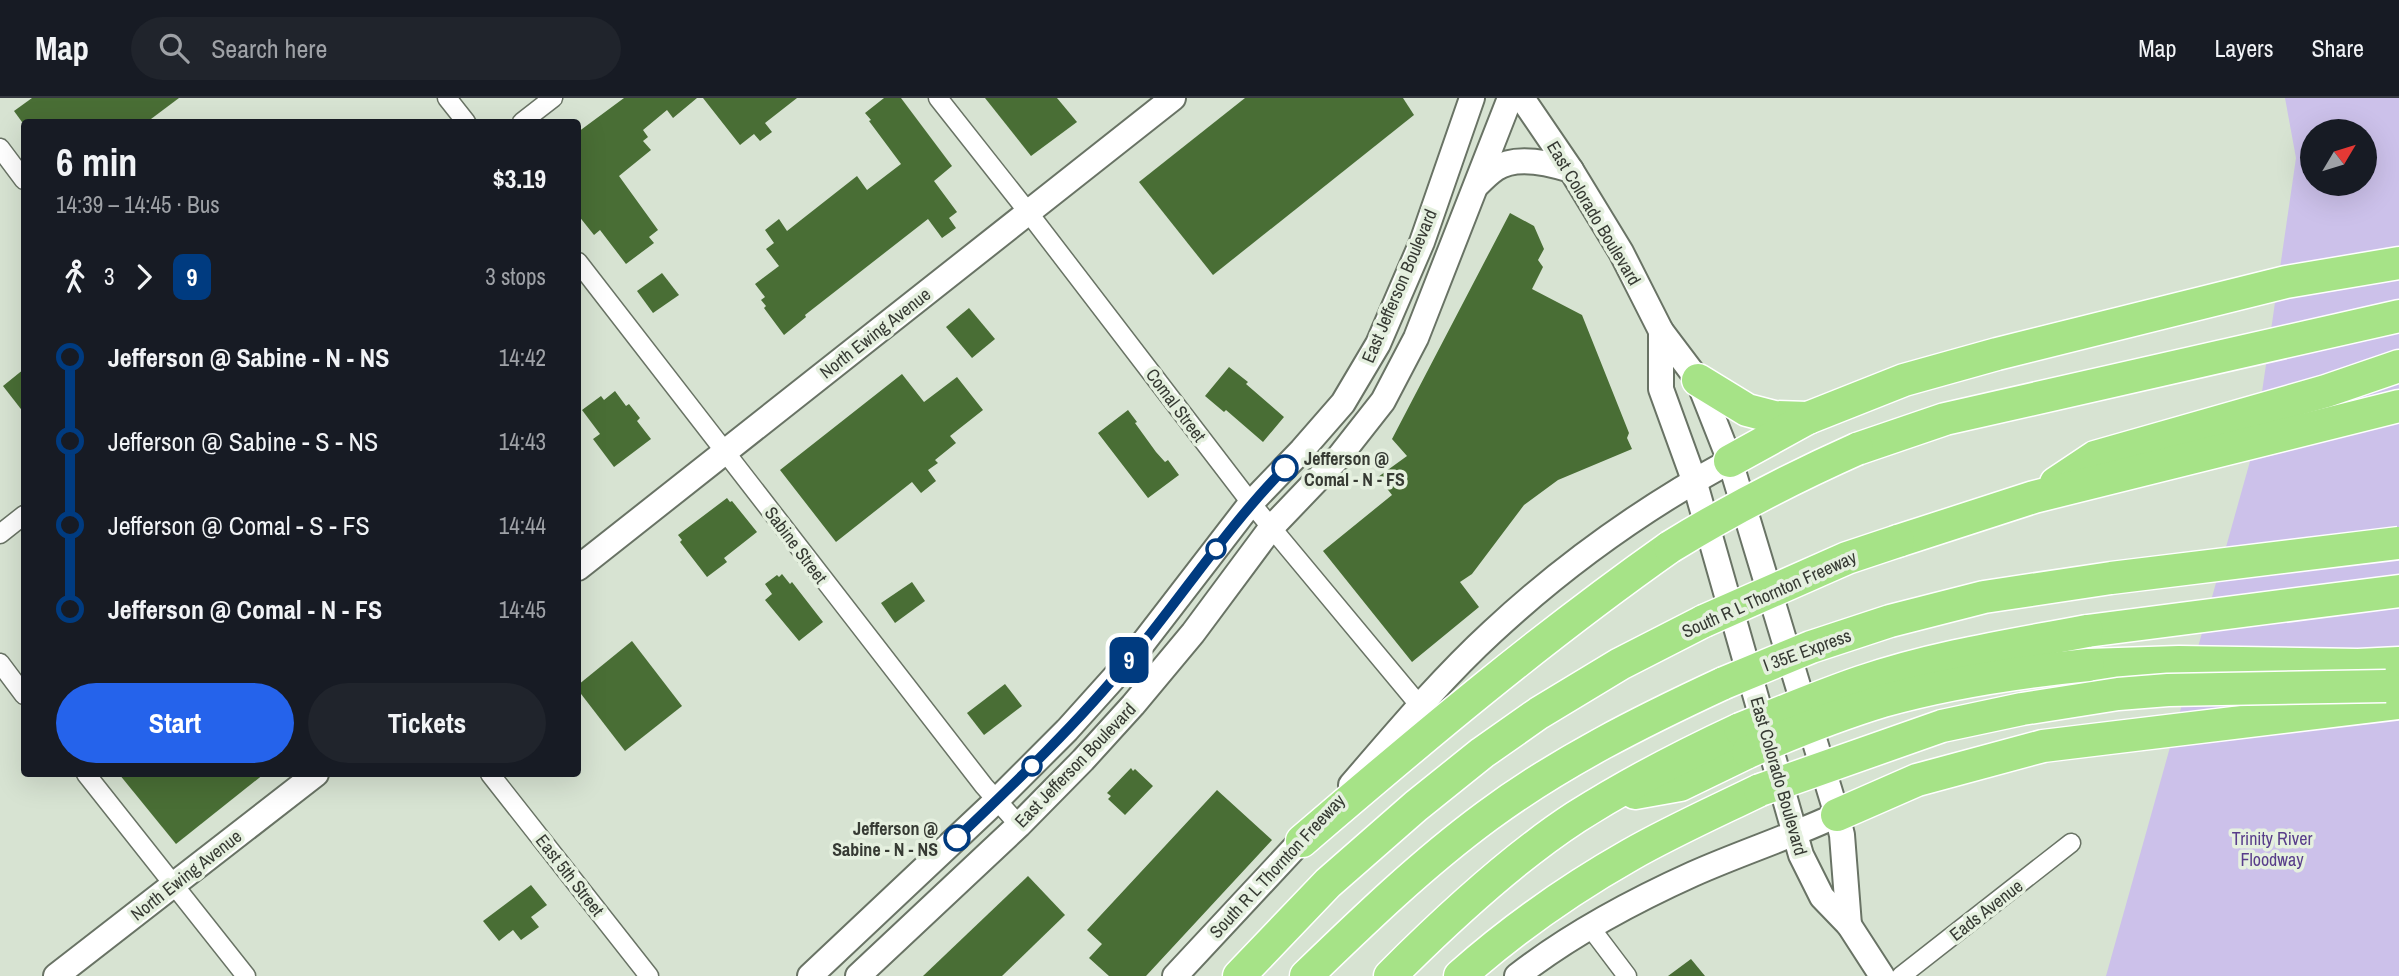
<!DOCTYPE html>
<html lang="en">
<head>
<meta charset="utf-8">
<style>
	body { margin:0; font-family:"Archivo Narrow",sans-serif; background:#20242c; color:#f1f3f6; height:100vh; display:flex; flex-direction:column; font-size:26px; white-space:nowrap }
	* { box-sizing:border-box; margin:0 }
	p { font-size:23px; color:#9ea1a6 }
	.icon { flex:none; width:38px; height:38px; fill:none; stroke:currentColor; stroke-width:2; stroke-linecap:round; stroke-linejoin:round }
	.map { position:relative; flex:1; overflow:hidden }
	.sheet { position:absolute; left:21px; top:21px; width:560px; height:658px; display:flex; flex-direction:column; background:#171b24; border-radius:7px; box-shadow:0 7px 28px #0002 }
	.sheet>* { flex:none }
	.badge { padding:0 14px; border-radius:10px; font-size:24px; line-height:46px }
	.needle { width:46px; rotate:52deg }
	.fabs { position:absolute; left:2300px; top:21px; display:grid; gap:14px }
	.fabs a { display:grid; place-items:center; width:77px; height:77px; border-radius:50%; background:#171b24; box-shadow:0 7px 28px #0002; font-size:35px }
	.map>.badge { position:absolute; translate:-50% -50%; box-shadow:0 0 0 4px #fff }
	.legs { display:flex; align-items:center; gap:10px; height:77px; padding:0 35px; font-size:23px }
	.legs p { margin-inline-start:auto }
	.headline { display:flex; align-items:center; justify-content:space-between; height:119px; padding:0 35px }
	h1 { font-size:38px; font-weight:800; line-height:52px }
	.button { display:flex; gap:14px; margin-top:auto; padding:14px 35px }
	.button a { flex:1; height:80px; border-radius:42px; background:#2563eb; color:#fff; font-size:28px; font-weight:800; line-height:80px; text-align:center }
	.button a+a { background:#20242c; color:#f1f3f6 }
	ul { padding:0 35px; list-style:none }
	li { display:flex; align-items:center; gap:24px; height:84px; font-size:26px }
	li i { display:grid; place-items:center; width:10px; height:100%; margin:0 9px; background:currentColor }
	li i::after { content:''; width:18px; height:18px; margin:-9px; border:5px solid; border-radius:50%; background:#171b24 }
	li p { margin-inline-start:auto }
	li:first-child i { background:linear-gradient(#0000 50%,currentColor 0) }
	li:last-child i { background:linear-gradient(currentColor 50%,#0000 0) }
	header { display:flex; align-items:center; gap:42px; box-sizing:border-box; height:98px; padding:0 35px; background:#171b24; border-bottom:2px solid #363941 }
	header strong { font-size:33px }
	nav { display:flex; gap:38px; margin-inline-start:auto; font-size:24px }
	.search { width:490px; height:63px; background:#20242c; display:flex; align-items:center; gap:18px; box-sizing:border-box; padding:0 24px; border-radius:38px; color:#9ea1a6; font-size:26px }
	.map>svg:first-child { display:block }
	.green { fill:#ccc1ea; fill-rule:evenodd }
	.building { fill:#496e35 }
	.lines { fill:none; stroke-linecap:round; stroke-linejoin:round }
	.street-casing { stroke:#697365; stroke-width:21 }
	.secondary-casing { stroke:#697365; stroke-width:28 }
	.highway-casing { stroke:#fff; stroke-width:35 }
	.street { stroke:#fff; stroke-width:18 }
	.secondary { stroke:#fff; stroke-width:24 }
	.highway { stroke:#a6e387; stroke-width:32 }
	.highway-bridge-casing { stroke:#fff; stroke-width:35; stroke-linecap:butt }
	.highway-bridge { stroke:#a6e387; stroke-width:32 }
	.line-1-casing { stroke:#fff; stroke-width:16 }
	.line-1 { stroke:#003b80; stroke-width:10 }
	.stop-1-dot { fill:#fff; stroke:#003b80; stroke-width:3.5 }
	.labels { text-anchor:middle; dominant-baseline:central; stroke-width:7; stroke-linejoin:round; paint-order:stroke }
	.street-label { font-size:18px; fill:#363a33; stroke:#e5f0df }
	.stop-label { font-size:18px; font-weight:bold; fill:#363a33; stroke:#e5f0df; text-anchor:start }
	.park-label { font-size:18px; fill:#583d8a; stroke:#e5f0df }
</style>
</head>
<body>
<header>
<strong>Map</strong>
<div class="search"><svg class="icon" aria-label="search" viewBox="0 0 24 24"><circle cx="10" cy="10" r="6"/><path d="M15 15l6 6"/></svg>Search here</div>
<nav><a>Map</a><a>Layers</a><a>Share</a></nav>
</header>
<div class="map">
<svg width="2399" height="878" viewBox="0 0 2399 878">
	<rect width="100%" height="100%" fill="#d7e3d2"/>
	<path class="green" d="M 2285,0 L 2399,0 L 2399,878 L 2106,878 L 2254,349 L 2296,60 ZM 2312,33 L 2364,33 L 2364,86 L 2312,86 Z"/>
	<g class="building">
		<polygon points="32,0 179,0 147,24 22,24 14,13"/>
		<polygon points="624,0 697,0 673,20 667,12 643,32 648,39 643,43 651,52 619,78 658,132 649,139 654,145 626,166 600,132 594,137 578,117 578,34"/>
		<polygon points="703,0 797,0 765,25 772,34 760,43 754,36 740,47"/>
		<polygon points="884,0 901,0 952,68 934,83 957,114 949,120 956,130 942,140 928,121 805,217 806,219 784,237 764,210 766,208 761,202 765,199 755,186 779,168 766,151 774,145 765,132 779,121 787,133 857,78 867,92 901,66 869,23 871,22 865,15"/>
		<polygon points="985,0 1057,0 1077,24 1031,58"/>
		<polygon points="1245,0 1403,0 1414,17 1213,177 1139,84"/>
		<polygon points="1510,115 1534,128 1544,151 1538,162 1543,169 1532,191 1582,217 1629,335 1627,340 1632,351 1558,382 1524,407 1472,476 1460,484 1479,509 1412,564 1323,453 1392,397 1378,379 1407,358 1392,341"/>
		<polygon points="662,175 679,197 653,215 637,193"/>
		<polygon points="969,210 995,241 972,260 946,229"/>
		<polygon points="1229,269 1248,284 1246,286 1284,319 1263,344 1226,312 1224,314 1205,298"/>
		<polygon points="24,271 24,315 3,288"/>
		<polygon points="902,276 924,304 957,279 983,312 950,338 956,345 935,362 938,365 928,372 936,383 921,395 912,384 836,444 780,372"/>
		<polygon points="615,293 626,308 629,306 640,320 637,323 651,341 614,369 593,341 600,336 582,312 601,298 604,302"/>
		<polygon points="1128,312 1137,324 1135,325 1156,354 1165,364 1168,362 1179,377 1148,400 1098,335"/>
		<polygon points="727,400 730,404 732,403 757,434 724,460 727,464 707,479 680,444 682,442 678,437"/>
		<polygon points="782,476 790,486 792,484 823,524 799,543 765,502 772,496 765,486 777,477 779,479"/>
		<polygon points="912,484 925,503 895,525 881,505"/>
		<polygon points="632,543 682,608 625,653 578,592 578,587"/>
		<polygon points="1005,586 1022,608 984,637 967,615"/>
		<polygon points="1131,670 1133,673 1135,671 1153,688 1125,717 1108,701 1111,698 1107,695"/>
		<polygon points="119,676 264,676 176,746"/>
		<polygon points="1217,692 1272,742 1146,878 1109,878 1089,860 1102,846 1087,832"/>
		<polygon points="1028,778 1065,817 1002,878 923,878"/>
		<polygon points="531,787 547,807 531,819 539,829 521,842 513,832 499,843 483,823"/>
		<polygon points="1691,861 1705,878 1668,878"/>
	</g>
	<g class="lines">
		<defs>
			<g id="street">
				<polyline points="447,0 466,24"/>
				<polyline points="938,0 1028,114 1251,405 1420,608"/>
				<polyline points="522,24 553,0"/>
				<polyline points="0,50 24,82"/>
				<polyline points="578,164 984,688 1019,727"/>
				<polyline points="0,436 24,417"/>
				<polyline points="0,565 24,597"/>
				<polyline points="86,676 246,878"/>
				<polyline points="490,676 649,878"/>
				<polyline points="1590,829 1627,878"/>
				<polyline points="1901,878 2071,745"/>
			</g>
			<g id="secondary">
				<polyline points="1522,0 1571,72 1621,154 1661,233 1698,282 1730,363 1837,717 1842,737 1849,827"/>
				<path d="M 1478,86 C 1483,81 1489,75 1495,71 C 1515,57 1549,65 1571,72"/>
				<polyline points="1661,233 1661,291 1694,382 1801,757 1822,799 1849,827 1882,878"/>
				<polyline points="578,470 1173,0"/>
				<path d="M 1351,687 C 1396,635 1441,581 1492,534 C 1564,467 1644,410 1730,363"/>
				<polyline points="56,878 316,676"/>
				<polyline points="810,878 997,702 1067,632 1130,562 1251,405 1302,352 1343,305 1378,246 1422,144 1472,0"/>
				<polyline points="858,878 1019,727 1083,662 1133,607 1193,535 1271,430 1339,359 1383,303 1416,240 1510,0"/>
				<polyline points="1175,878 1313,730"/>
				<path d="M 1517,878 C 1571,836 1631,804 1693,776 C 1740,755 1790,739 1837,717"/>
			</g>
			<g id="highway">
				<polyline points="1698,282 1747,312 1774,319 1808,320"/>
				<polyline points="1857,351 1945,321 2399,218"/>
				<polyline points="1730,363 1808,320 1904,282 1997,256 2286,184 2399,165"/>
				<polyline points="2056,385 2095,359 2326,293 2399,268"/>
				<polyline points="1898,443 2034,399 2399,308"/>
				<polyline points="2087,533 2399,493"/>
				<polyline points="2088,567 2179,564 2358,567 2399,565"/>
				<polyline points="1635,695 1680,687 1748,654"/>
				<polyline points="1837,717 1917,682 2043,648 2399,605"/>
				<path d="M 1302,743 C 1421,641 1541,540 1670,449"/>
				<polyline points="1239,878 1328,785 1416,708 1482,655 1539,615 1620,566 1704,523"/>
				<path d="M 1306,878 C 1364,822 1422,766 1487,718 C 1560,664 1642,623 1724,585"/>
				<path d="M 1390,878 C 1445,823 1510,762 1576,719 C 1628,686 1684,657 1740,631"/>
				<path d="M 1460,878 C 1512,832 1570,791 1630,757 C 1672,733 1717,713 1760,692"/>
			</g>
		</defs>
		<use href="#street" class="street-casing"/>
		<use href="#secondary" class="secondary-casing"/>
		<use href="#highway" class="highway-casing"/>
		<use href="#street" class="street"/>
		<use href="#secondary" class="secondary"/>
		<use href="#highway" class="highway"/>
		<defs>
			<g id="highway-bridge">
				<path d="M 1670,449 C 1730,412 1792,380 1857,351"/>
				<polyline points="1704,523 1847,460 1898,443"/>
				<polyline points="1724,585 1811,549 1890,523 1984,499 2111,480 2399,445"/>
				<path d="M 1740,631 C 1780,615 1820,598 1861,584 C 1934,559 2012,547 2087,533"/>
				<path d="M 1748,654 C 1792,635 1837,617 1883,603 C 1950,584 2019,574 2088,567"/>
				<polyline points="1760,692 1942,628 2022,611 2118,596 2168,592 2386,588"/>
			</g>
		</defs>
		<use href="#highway-bridge" class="highway-bridge-casing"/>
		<use href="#highway-bridge" class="highway-bridge"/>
	</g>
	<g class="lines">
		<defs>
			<path id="line-1" d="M 957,740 C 1017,683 1078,625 1131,560 C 1183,497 1228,428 1285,370"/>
		</defs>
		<use href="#line-1" class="line-1-casing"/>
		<use href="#line-1" class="line-1"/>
	</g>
	<g class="stop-1-dot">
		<circle cx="1285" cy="370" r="12"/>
		<circle cx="1216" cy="451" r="9"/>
		<circle cx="1032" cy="668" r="9"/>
		<circle cx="957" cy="740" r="12"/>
	</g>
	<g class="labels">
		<g class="street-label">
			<text transform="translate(1594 115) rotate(59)">East Colorado Boulevard</text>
			<text transform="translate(1399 188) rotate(-67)">East Jefferson Boulevard</text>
			<text transform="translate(875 235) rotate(-38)">North Ewing Avenue</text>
			<text transform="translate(1176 307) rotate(53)">Comal Street</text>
			<text transform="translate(796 447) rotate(53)">Sabine Street</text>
			<text transform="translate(1769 496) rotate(-24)">South R L Thornton Freeway</text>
			<text transform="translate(1807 552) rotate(-20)">I 35E Express</text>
			<text transform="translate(1075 667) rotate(-46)">East Jefferson Boulevard</text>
			<text transform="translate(1779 678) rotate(74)">East Colorado Boulevard</text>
			<text transform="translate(1277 768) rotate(-47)">South R L Thornton Freeway</text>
			<text transform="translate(186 777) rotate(-38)">North Ewing Avenue</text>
			<text transform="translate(570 777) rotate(52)">East 5th Street</text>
			<text transform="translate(1986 812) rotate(-38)">Eads Avenue</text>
		</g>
		<g class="stop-label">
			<text x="1304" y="360">Jefferson @<tspan x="1304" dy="21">Comal - N - FS</tspan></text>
			<text x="938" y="730" text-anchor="end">Jefferson @<tspan x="938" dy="21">Sabine - N - NS</tspan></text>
		</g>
		<g class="park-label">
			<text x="2272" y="740">Trinity River<tspan x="2272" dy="21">Floodway</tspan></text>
		</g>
	</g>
</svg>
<div class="fabs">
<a><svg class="needle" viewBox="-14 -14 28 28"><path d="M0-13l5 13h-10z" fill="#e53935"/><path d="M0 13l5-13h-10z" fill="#9ea1a6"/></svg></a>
</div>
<b class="badge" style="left:1129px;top:562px;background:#003b80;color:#fff">9</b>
<section class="sheet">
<div class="headline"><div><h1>6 min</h1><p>14:39 – 14:45 · Bus</p></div><b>$3.19</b></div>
<div class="legs"><svg class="icon" aria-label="walk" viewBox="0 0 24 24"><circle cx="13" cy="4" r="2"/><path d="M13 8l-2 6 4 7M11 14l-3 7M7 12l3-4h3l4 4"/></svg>3<svg class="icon" aria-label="forward" viewBox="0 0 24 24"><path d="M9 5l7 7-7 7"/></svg><b class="badge" style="background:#003b80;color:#fff">9</b><p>3 stops</p></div>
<ul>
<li><i style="color:#003b80"></i><b>Jefferson @ Sabine - N - NS</b><p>14:42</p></li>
<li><i style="color:#003b80"></i><span>Jefferson @ Sabine - S - NS</span><p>14:43</p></li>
<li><i style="color:#003b80"></i><span>Jefferson @ Comal - S - FS</span><p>14:44</p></li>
<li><i style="color:#003b80"></i><b>Jefferson @ Comal - N - FS</b><p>14:45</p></li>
</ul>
<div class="button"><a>Start</a><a>Tickets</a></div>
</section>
</div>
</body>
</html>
